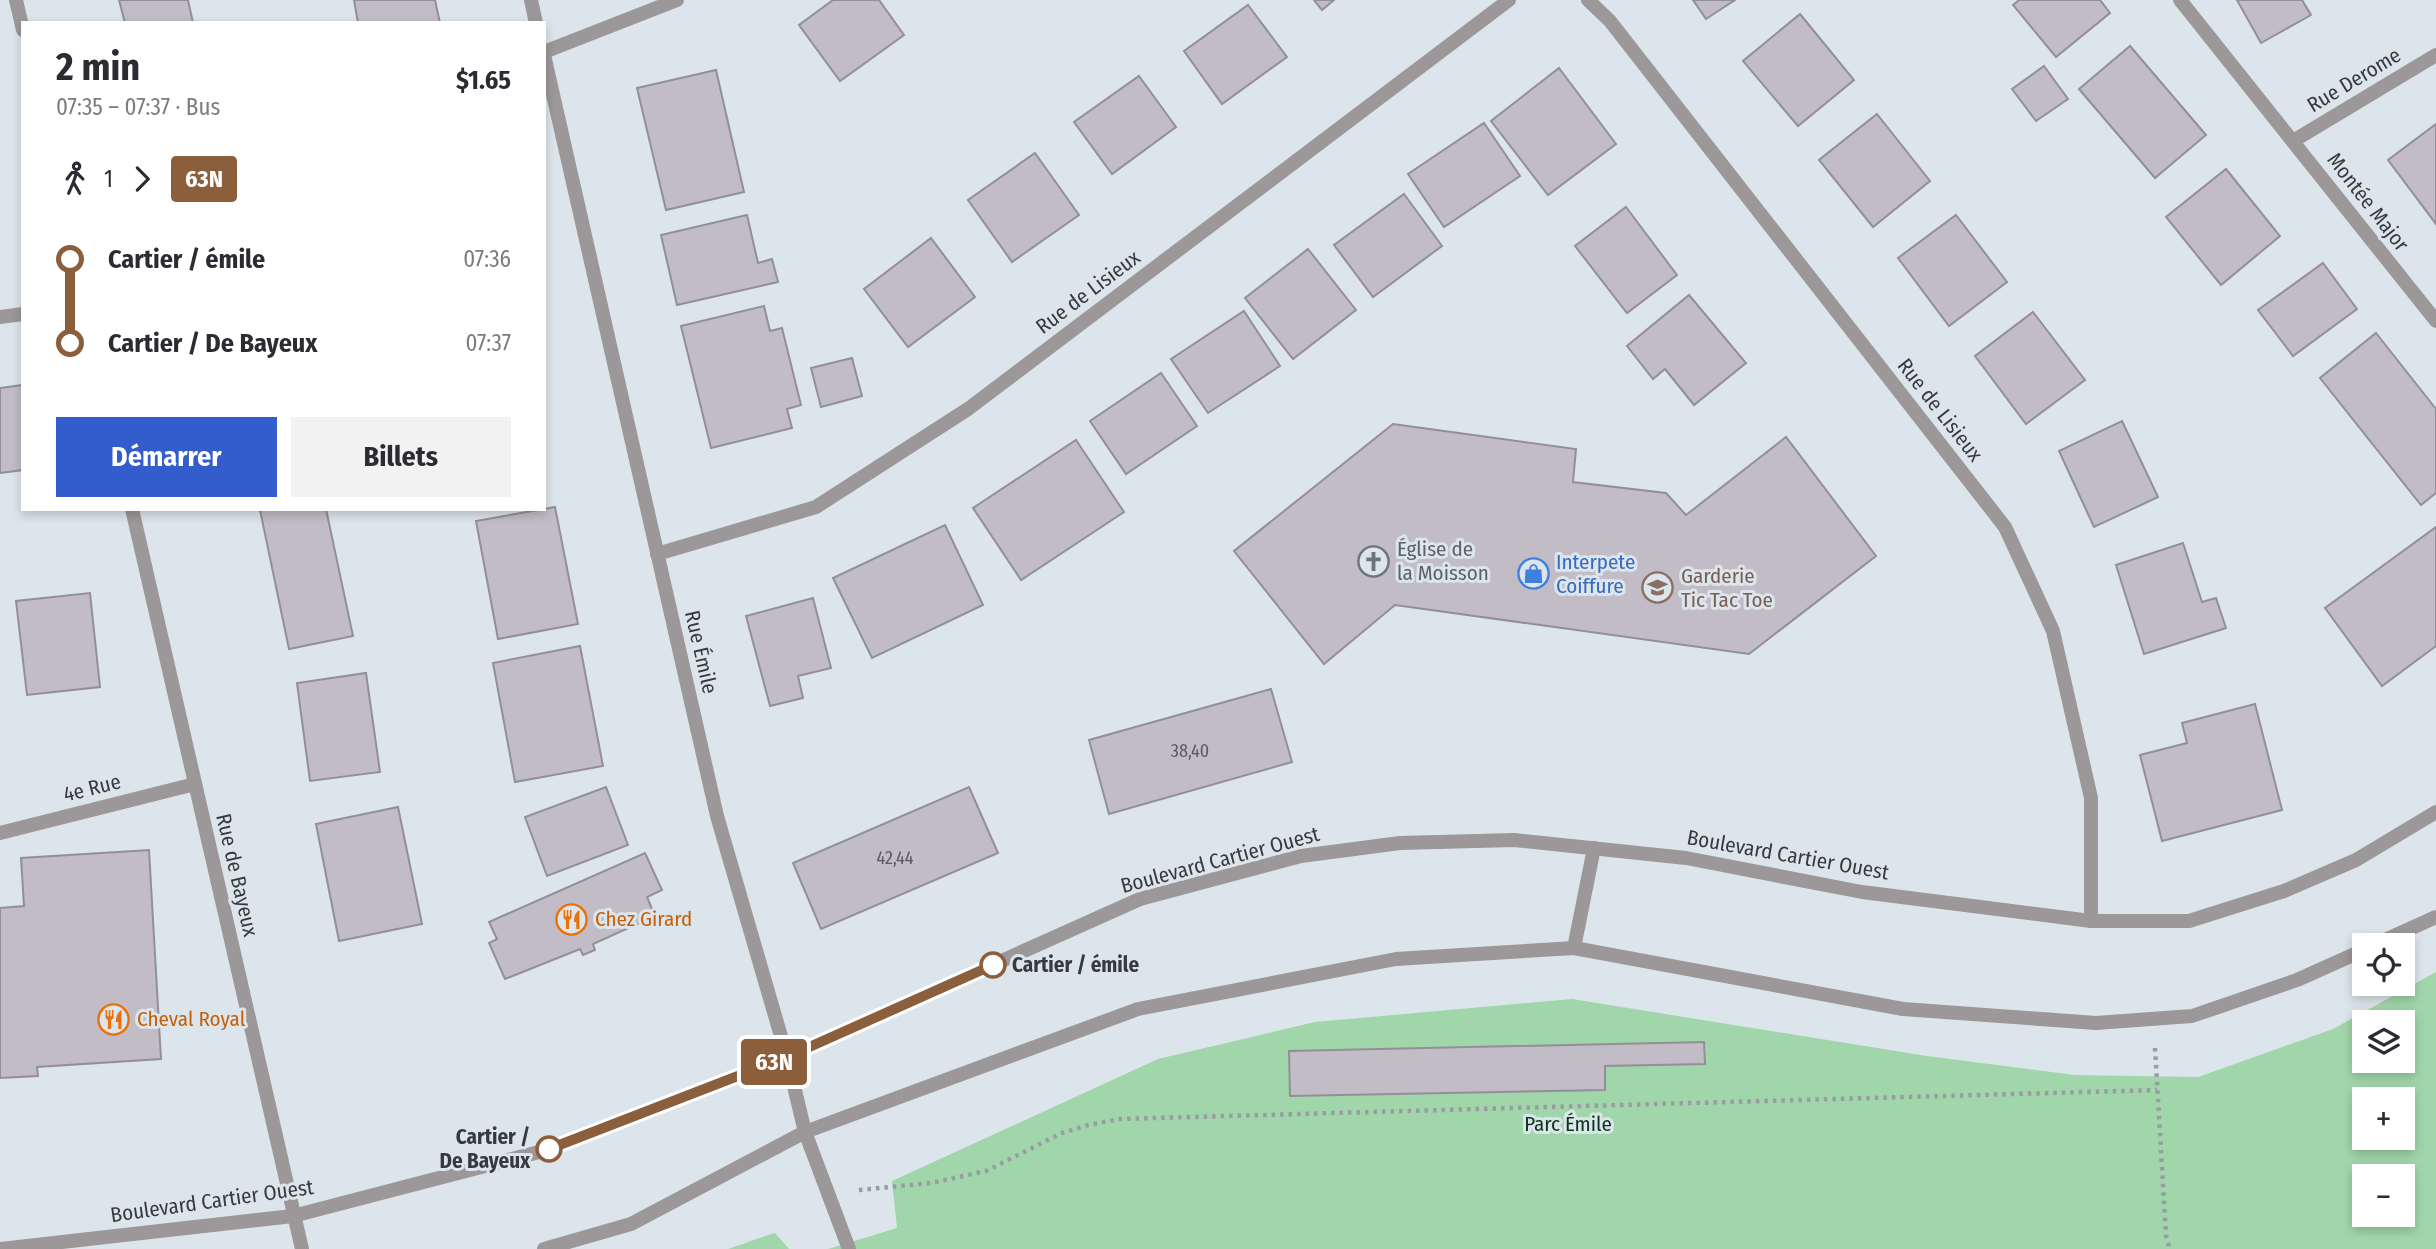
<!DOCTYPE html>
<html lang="fr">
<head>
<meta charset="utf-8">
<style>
	body { margin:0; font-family:"Fira Sans Condensed",sans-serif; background:#f2f2f3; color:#2b2b33; height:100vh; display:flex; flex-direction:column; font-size:26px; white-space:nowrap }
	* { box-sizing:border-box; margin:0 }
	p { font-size:23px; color:#7c7c81 }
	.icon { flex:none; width:38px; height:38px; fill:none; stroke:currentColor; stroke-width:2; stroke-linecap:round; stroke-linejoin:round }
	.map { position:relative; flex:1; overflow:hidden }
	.side { position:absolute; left:21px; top:21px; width:525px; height:490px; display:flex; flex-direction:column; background:#fff; border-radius:0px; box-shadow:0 4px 10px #0003 }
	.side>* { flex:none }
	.badge { padding:0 14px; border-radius:5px; font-size:24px; line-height:46px }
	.tools { position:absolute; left:2352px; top:933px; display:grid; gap:14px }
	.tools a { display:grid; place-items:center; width:63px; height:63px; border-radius:0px; background:#fff; box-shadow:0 4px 10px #0003; font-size:35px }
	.map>.badge { position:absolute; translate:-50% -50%; box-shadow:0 0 0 4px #fff }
	.legs { display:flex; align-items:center; gap:10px; height:77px; padding:0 35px; font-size:23px }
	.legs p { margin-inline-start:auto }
	.summary { display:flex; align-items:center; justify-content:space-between; height:119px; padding:0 35px }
	h1 { font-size:38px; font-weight:700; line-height:52px }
	.cta { display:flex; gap:14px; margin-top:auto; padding:14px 35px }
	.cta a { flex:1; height:80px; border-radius:0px; background:#335dcd; color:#fff; font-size:28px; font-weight:700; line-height:80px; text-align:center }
	.cta a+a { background:#f2f2f3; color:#2b2b33 }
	ul { padding:0 35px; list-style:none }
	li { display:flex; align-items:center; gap:24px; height:84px; font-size:26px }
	li i { display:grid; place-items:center; width:10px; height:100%; margin:0 9px; background:currentColor }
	li i::after { content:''; width:18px; height:18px; margin:-9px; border:5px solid; border-radius:50%; background:#fff }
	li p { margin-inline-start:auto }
	li:first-child i { background:linear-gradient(#0000 50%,currentColor 0) }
	li:last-child i { background:linear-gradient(currentColor 50%,#0000 0) }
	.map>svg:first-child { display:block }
	.green { fill:#a1d6aa; fill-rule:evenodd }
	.building { fill:#c1bcc5; stroke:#938f97; stroke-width:2 }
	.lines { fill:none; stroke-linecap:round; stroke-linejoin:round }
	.path { stroke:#989da3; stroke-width:4.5; stroke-dasharray:3.5 5; stroke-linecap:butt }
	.service { stroke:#9c9798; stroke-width:14 }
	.minor { stroke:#9c9798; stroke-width:14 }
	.tertiary { stroke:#9c9798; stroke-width:14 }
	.line-1-casing { stroke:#fff; stroke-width:16 }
	.line-1 { stroke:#8b5e3c; stroke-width:10 }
	.stop-1-dot { fill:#fff; stroke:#8b5e3c; stroke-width:3.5 }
	.labels { text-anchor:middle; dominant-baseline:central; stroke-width:6; stroke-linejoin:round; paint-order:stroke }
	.number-label { font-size:18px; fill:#5a5a5f }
	.street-label { font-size:21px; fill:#373a3d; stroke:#dde5ec }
	.worship-label { font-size:21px; fill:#5b616d; stroke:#dde5ec; text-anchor:start }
	.shop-label { font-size:21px; fill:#366cbe; stroke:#dde5ec; text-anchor:start }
	.education-label { font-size:21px; fill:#785e54; stroke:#dde5ec; text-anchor:start }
	.food-label { font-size:21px; fill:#c56008; stroke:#dde5ec; text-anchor:start }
	.stop-label { font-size:21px; font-weight:bold; fill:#373a3d; stroke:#dde5ec; text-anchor:start }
	.park-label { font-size:21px; fill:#083718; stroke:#dde5ec }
</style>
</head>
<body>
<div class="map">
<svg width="2436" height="1249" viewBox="0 0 2436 1249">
	<rect width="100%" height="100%" fill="#dde5ec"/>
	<g class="green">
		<path d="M 2436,972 L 2436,1249 L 828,1249 L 897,1228 L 892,1181 L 1158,1059 L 1315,1022 L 1572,999 L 1927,1056 L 2075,1075 L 2198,1077 L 2333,1029 ZM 2364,1022 L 2403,1022 L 2403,1060 L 2364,1060 ZM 2364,1099 L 2403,1099 L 2403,1138 L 2364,1138 ZM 2364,1176 L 2403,1176 L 2403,1214 L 2364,1214 Z"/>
		<polygon points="775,1233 789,1249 728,1249 774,1233"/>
	</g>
	<g class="building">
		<polygon points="119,0 188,0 193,23 125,23"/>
		<polygon points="354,0 435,0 440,23 358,23"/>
		<polygon points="833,0 879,0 904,35 840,81 799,25"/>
		<polygon points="1314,0 1334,0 1322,10"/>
		<polygon points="1693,0 1735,0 1706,19"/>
		<polygon points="2019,0 2100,0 2110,13 2056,57 2013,5"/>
		<polygon points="2237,0 2302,0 2311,15 2261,43"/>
		<polygon points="1248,5 1287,57 1222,104 1184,51"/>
		<polygon points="1800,14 1854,80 1798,126 1743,61"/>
		<polygon points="2130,46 2206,135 2155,178 2079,89"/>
		<polygon points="2044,66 2068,99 2036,121 2012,89"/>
		<polygon points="1559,68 1616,144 1548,195 1491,121"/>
		<polygon points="716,70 744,192 666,210 637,88"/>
		<polygon points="1139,76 1176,127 1112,174 1074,122"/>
		<polygon points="1877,114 1930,181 1873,227 1819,160"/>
		<polygon points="1484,123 1520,176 1444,227 1408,174"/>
		<polygon points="2436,124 2436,224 2388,160"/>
		<polygon points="1035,153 1079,215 1012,262 968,200"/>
		<polygon points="2226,169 2280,236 2221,285 2166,217"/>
		<polygon points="1404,194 1442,246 1373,297 1334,245"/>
		<polygon points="1626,207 1677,275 1627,313 1575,246"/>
		<polygon points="747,215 758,263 772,259 778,282 677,305 661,235"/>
		<polygon points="1956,215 2007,282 1949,326 1898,258"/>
		<polygon points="931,238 975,297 908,347 864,289"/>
		<polygon points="1308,249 1356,310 1293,359 1245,298"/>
		<polygon points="2323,263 2357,309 2293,356 2258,310"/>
		<polygon points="1689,295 1746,363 1694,405 1665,369 1653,379 1627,346"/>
		<polygon points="764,306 770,331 782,328 801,405 787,409 792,428 711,448 681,326"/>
		<polygon points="1244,311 1280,366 1208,413 1171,359"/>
		<polygon points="2033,312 2085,380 2026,424 1975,356"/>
		<polygon points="2376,333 2436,409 2436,493 2421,505 2320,378"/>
		<polygon points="852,358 862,396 821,407 811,368"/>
		<polygon points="1161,373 1197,426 1126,474 1090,421"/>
		<polygon points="23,385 23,470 0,473 0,388"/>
		<polygon points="2122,421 2158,497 2094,527 2059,451"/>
		<polygon points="1393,424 1576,449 1573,482 1666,493 1686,515 1786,437 1876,556 1749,654 1395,605 1324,664 1234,551"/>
		<polygon points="1076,440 1124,512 1021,580 973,508"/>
		<polygon points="555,507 578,624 498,639 476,521"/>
		<polygon points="326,509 353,636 289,649 260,510"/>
		<polygon points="945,525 983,605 872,658 833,578"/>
		<polygon points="2436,527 2436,646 2382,686 2325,608"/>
		<polygon points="2183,543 2202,602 2216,598 2226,628 2144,654 2116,565"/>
		<polygon points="90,593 100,687 27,695 16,601"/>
		<polygon points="813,598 831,668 798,676 803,698 770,706 746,616"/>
		<polygon points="580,646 603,766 515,782 493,663"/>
		<polygon points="366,673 380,772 310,781 297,683"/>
		<polygon points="1271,689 1292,762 1109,814 1089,740"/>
		<polygon points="2255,704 2282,810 2162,841 2140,755 2187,743 2182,723"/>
		<polygon points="606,787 628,845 547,876 525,817"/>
		<polygon points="969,787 998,853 821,929 793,863"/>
		<polygon points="398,807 422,924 339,941 316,824"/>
		<polygon points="149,850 161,1059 37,1067 38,1076 0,1078 0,908 24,906 21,858"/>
		<polygon points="645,853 662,890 647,897 655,916 593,944 595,950 583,955 580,949 505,979 489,943 497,939 489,922"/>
		<polygon points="1704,1042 1705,1064 1605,1066 1605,1090 1290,1096 1289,1051"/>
	</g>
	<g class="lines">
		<g class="path">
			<polyline points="2155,1048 2166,1236 2170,1249"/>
			<polyline points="859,1190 931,1183 986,1171 1062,1133 1088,1125 1120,1119 2157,1090"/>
		</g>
		<polyline class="service" points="1574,948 1594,848"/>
		<g class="minor">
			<polyline points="16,0 23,30"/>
			<polyline points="531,0 536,23"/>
			<polyline points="1588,0 1610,21 2005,527 2053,631 2091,798 2091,921"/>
			<polyline points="2180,0 2436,321"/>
			<polyline points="544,52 677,0"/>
			<polyline points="544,55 717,816 787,1057 805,1132 849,1249"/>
			<polyline points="2293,141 2436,55"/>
			<polyline points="0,317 23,314"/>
			<polyline points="132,509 302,1249"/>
			<polyline points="657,554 816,507 968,409 1509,0"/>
			<polyline points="0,833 195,784"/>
		</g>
		<g class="tertiary">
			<polyline points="2374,945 2436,917"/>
			<polyline points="0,1249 293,1216 543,1151 787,1057 1140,899 1301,856 1400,843 1514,840 1686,858 1862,892 2091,921 2189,921 2284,891 2356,860 2436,812"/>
			<polyline points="544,1249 631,1224 805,1132 1138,1009 1396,959 1574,948 1903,1009 2096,1023 2192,1016 2297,980 2364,950"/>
		</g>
	</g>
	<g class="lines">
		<defs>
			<polyline id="line-1" points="549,1149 787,1057 993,965"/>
		</defs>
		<use href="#line-1" class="line-1-casing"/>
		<use href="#line-1" class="line-1"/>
	</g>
	<defs>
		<symbol id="church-ring" viewBox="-11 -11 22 22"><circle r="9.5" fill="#dde5ec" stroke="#6b7280" stroke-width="1.5"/><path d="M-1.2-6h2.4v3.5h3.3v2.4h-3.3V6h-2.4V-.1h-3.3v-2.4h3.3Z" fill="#6b7280"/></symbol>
		<symbol id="shop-ring" viewBox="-11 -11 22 22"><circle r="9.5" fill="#dde5ec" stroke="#3f7fe0" stroke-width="1.5"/><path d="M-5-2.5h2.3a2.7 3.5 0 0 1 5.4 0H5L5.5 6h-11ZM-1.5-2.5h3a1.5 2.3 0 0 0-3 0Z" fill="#3f7fe0"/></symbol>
		<symbol id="school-ring" viewBox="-11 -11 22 22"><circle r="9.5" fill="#dde5ec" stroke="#8d6e63" stroke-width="1.5"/><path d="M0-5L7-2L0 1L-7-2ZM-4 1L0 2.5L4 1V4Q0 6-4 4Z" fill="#8d6e63"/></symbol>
		<symbol id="restaurant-ring" viewBox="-11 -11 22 22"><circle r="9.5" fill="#dde5ec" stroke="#e8710a" stroke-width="1.5"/><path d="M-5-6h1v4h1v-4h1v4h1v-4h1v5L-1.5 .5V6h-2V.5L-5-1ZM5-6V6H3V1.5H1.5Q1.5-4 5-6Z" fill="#e8710a"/></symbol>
	</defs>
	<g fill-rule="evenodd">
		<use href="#church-ring" x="1356" y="544" width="35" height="35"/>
		<use href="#shop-ring" x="1516" y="556" width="35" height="35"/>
		<use href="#school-ring" x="1640" y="570" width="35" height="35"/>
		<use href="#restaurant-ring" x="554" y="902" width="35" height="35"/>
		<use href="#restaurant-ring" x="96" y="1002" width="35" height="35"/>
	</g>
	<g class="stop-1-dot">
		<circle cx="993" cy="965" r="12"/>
		<circle cx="549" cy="1149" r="12"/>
	</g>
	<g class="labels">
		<g class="number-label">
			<text x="1190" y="751">38,40</text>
			<text x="895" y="858">42,44</text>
		</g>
		<g class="street-label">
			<text transform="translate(2354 80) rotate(-31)">Rue Derome</text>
			<text transform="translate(2368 202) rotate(52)">Montée Major</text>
			<text transform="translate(1088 292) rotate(-37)">Rue de Lisieux</text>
			<text transform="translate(1940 410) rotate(52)">Rue de Lisieux</text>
			<text transform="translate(701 652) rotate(77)">Rue Émile</text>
			<text transform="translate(92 788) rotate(-14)">4e Rue</text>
			<text transform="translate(1788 855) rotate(10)">Boulevard Cartier Ouest</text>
			<text transform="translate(1220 860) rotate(-15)">Boulevard Cartier Ouest</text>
			<text transform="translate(237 875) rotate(77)">Rue de Bayeux</text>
			<text transform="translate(212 1201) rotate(-8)">Boulevard Cartier Ouest</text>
		</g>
		<g class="worship-label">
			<text x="1397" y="549">Église de<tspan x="1397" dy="24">la Moisson</tspan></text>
		</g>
		<g class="shop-label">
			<text x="1556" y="562">Interpete<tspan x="1556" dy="24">Coiffure</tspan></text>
		</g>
		<g class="education-label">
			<text x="1681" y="576">Garderie<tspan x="1681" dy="24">Tic Tac Toe</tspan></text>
		</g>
		<g class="food-label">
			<text x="595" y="919">Chez Girard</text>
			<text x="137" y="1019">Cheval Royal</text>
		</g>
		<g class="stop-label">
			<text x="1012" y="965">Cartier / émile</text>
			<text x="530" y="1137" text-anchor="end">Cartier /<tspan x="530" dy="24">De Bayeux</tspan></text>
		</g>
		<g class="park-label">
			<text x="1568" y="1124">Parc Émile</text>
		</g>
	</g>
</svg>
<div class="tools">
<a><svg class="icon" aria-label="locate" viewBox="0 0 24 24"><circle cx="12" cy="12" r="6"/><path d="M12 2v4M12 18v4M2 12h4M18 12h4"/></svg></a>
<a><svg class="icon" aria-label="layers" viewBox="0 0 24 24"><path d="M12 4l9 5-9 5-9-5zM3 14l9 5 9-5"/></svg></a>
<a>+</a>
<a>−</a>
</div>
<b class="badge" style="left:774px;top:1062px;background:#8b5e3c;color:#fff">63N</b>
<section class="side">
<div class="summary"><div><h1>2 min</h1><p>07:35 – 07:37 · Bus</p></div><b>$1.65</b></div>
<div class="legs"><svg class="icon" aria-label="walk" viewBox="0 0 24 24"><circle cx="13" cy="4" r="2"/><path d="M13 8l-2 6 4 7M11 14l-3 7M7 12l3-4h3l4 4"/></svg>1<svg class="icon" aria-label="forward" viewBox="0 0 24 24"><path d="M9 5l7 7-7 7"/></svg><b class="badge" style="background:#8b5e3c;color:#fff">63N</b></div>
<ul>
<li><i style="color:#8b5e3c"></i><b>Cartier / émile</b><p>07:36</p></li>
<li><i style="color:#8b5e3c"></i><b>Cartier / De Bayeux</b><p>07:37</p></li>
</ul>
<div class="cta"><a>Démarrer</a><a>Billets</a></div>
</section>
</div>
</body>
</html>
